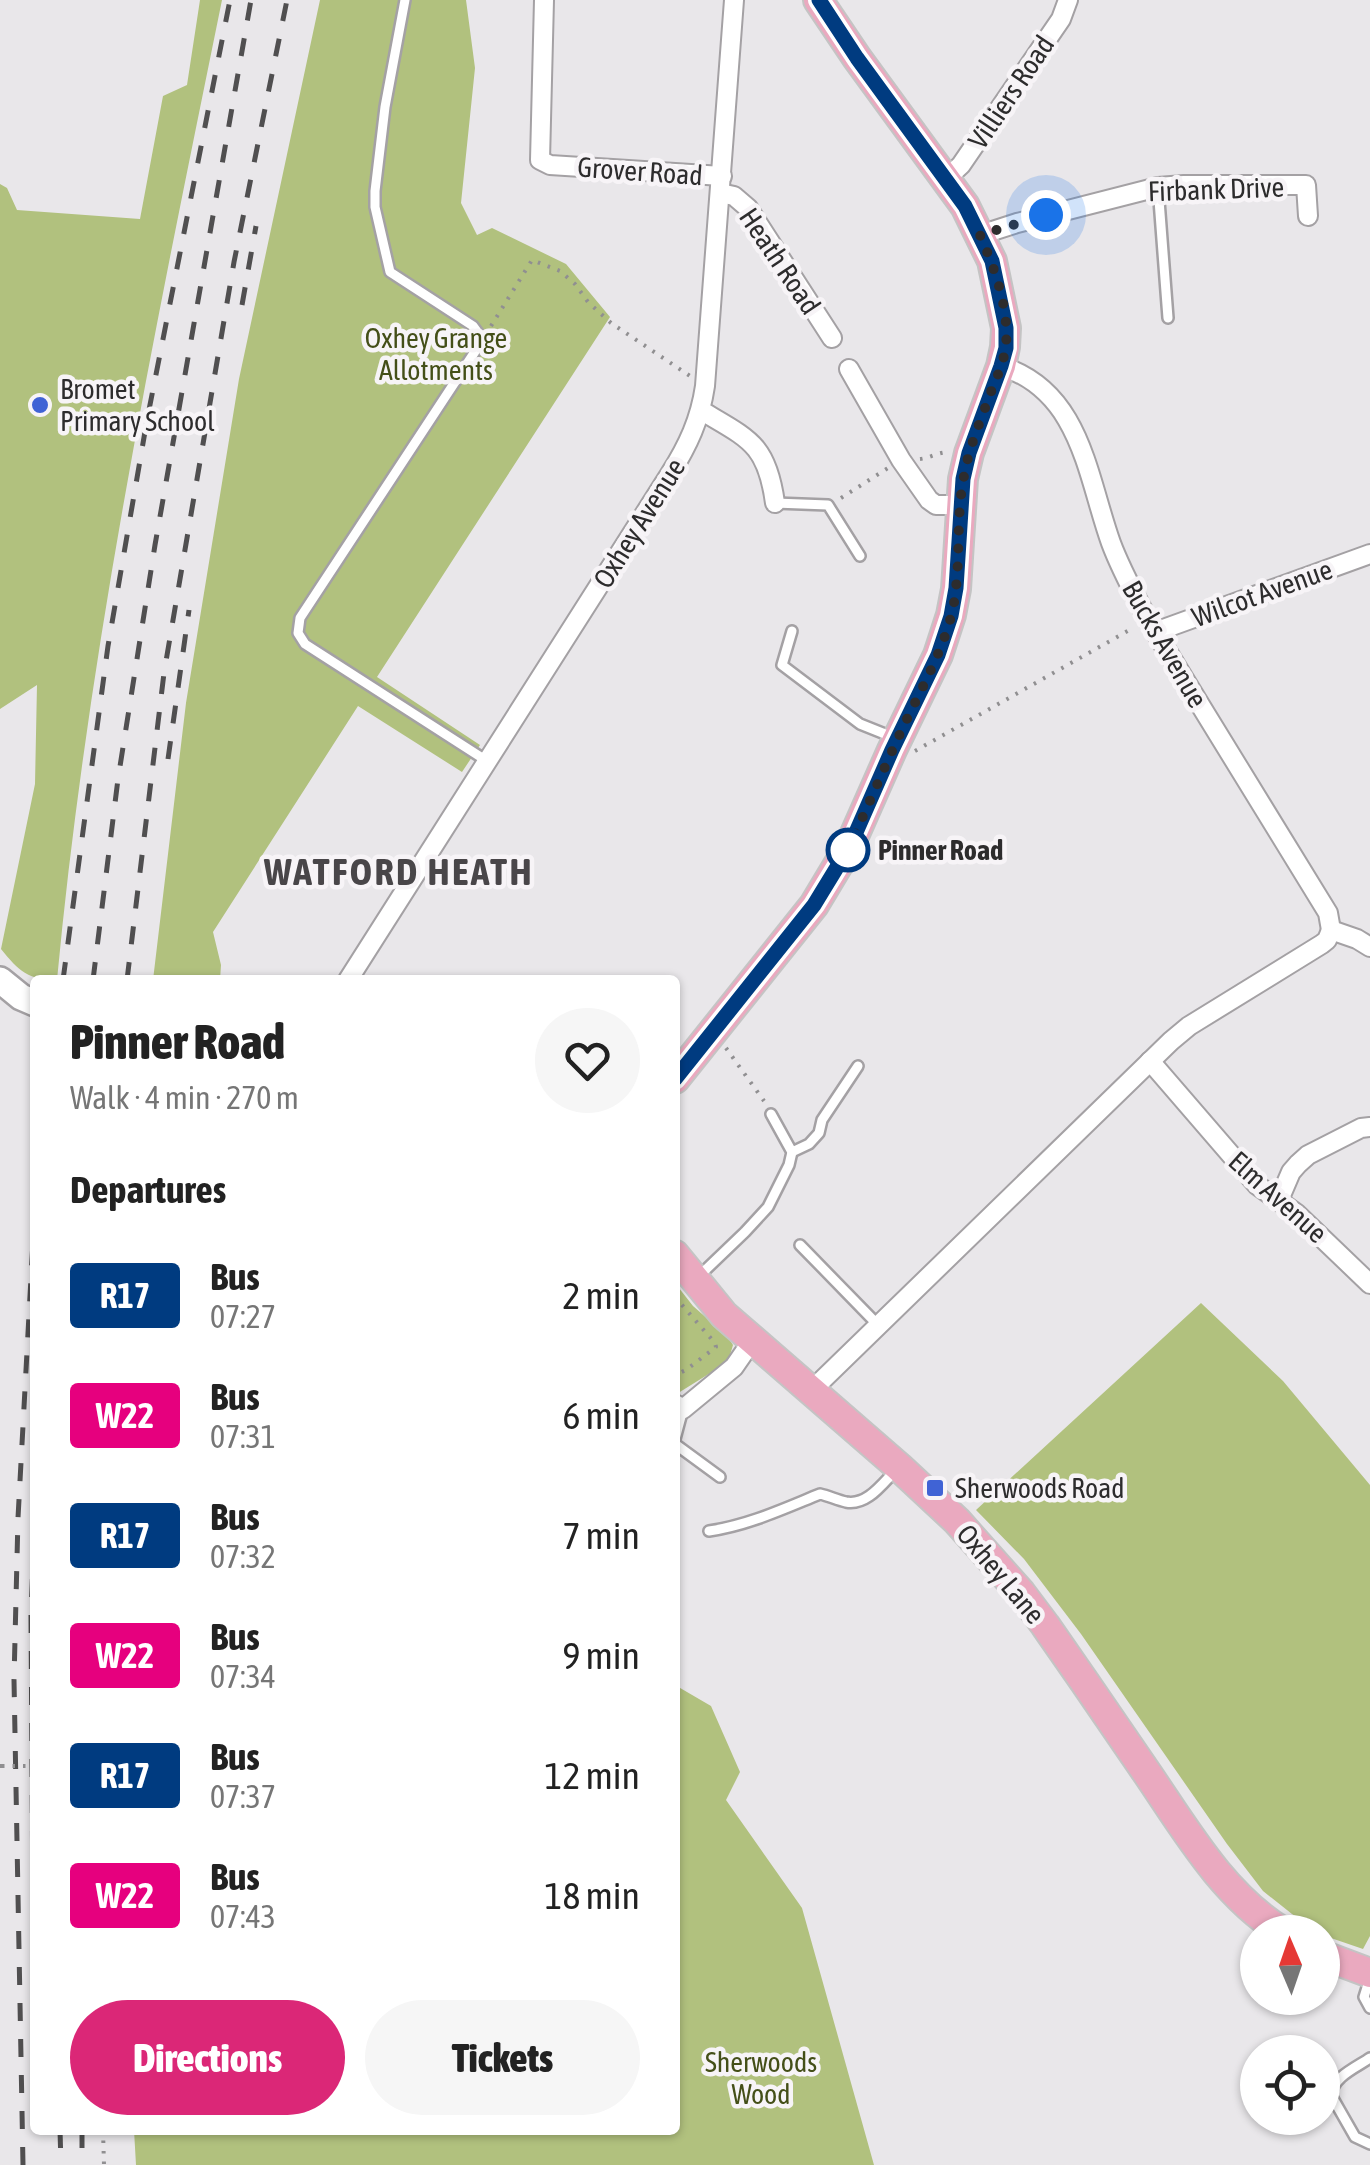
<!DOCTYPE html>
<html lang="en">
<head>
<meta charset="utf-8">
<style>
	body { margin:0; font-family:"Asap Condensed",sans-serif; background:#f6f6f6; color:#222; height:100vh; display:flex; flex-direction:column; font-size:38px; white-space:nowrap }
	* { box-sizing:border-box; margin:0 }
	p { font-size:32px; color:#767676 }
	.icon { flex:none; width:55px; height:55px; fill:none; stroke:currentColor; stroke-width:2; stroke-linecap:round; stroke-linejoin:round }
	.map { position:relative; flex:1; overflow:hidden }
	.sheet { position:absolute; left:30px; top:975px; width:650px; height:1160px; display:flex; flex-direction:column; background:#fff; border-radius:10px; box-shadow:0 2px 8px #0004 }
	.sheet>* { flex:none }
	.badge { padding:0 20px; border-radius:8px; font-size:35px; line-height:65px }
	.needle { width:65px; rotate:358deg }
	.fabs { position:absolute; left:1240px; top:1915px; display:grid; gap:20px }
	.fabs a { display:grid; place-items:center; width:100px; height:100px; border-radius:50%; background:#fff; box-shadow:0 2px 8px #0004; font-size:50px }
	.you { position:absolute; width:50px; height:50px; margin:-25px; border:8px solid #fff; border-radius:50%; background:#1a73e8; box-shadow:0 0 0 15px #1a73e833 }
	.map>.badge { position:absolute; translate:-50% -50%; box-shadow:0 0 0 5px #fff }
	h2 { padding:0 40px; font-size:38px; line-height:90px }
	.round { display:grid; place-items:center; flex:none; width:105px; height:105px; border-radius:52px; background:#f6f6f6 }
	.headline { display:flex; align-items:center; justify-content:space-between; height:170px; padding:0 40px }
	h1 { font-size:48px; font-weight:800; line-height:75px }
	.cta { display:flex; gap:20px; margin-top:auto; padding:20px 40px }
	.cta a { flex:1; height:115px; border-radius:60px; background:#db2777; color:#fff; font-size:40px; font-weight:800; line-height:115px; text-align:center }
	.cta a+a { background:#f6f6f6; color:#222 }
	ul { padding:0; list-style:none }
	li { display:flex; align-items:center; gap:30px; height:120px; padding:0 40px }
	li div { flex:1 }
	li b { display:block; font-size:38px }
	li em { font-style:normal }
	li .badge { min-width:110px; font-weight:700; text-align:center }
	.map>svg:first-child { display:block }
	.green { fill:#b1c17e }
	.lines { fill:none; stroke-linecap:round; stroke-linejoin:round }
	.lane-casing { stroke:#a4a1a4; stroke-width:14 }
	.street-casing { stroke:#a4a1a4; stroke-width:22 }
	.secondary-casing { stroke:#a4a1a4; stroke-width:30 }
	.primary-casing { stroke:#c4c4c4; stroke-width:32 }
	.path { stroke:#908f91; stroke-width:4; stroke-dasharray:2.5 8; stroke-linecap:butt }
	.lane { stroke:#fff; stroke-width:9 }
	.street { stroke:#fff; stroke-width:18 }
	.secondary { stroke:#fff; stroke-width:25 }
	.primary { stroke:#eaa9bf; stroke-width:28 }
	.rail { stroke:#504f50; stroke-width:5; stroke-dasharray:18 18; stroke-linecap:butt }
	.path-bridge { stroke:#908f91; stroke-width:4; stroke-dasharray:2.5 8; stroke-linecap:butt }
	.line-casing { stroke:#fff; stroke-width:22 }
	.line { stroke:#003b80; stroke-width:15 }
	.walk { stroke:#2d2c2d; stroke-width:10; stroke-dasharray:0 18 }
	.poi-dot { fill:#4063d5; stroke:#f7f4f7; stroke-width:4 }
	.stop-dot { fill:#fff; stroke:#003b80; stroke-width:5 }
	.labels { text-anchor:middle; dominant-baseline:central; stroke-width:9; stroke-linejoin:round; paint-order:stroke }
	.street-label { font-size:28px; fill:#2d2c2d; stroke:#f7f4f7 }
	.park-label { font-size:28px; fill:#444f18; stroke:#f7f4f7 }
	.poi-label { font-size:28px; fill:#2d2c2d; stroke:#f7f4f7; text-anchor:start }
	.stop-label { font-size:28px; font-weight:bold; fill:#2d2c2d; stroke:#f7f4f7; text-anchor:start }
	.district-label { font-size:38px; font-weight:bold; letter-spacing:2.5px; fill:#494649; stroke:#f7f4f7 }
</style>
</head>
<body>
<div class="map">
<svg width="1370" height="2165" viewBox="0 0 1370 2165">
	<rect width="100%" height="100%" fill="#e9e7ea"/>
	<g class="green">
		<path d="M 200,0 L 222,0 C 156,324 88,650 57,980 C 28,980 19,971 1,949 L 35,784 L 37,685 L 0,709 L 0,184 L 7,188 L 17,210 L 140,219 L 163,96 L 187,85 Z"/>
		<polygon points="320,0 466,0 475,68 461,203 477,235 492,228 566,264 610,317 377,677 480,745 462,772 358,706 213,932 221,965 220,980 153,980 186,703 239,379"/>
		<polygon points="675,1283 693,1306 727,1336 733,1345 728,1362 675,1395"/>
		<polygon points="1201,1303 1283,1381 1370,1485 1370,1936 1363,1949 1328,1937 1292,1914 1263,1891 1227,1844 1081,1634 1024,1559 976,1510"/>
		<polygon points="675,1685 711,1706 740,1772 726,1800 802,1908 874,2165 136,2165 134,2130 675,2130"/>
	</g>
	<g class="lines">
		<defs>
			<g id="lane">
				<polyline points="405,0 385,107 375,191 375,207 390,272 473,326 481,337 476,350 300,618 298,633 305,644 487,761"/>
				<polyline points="1158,187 1168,318"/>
				<polyline points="775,503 828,505 860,556"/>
				<polyline points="792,631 782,665 860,724 895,738"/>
				<polyline points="792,1152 809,1144 819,1133 822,1120 858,1066"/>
				<polyline points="800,1245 878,1325"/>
				<polyline points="697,1278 745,1232 768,1207 789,1165 792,1152 771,1114"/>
				<polyline points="675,1439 683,1409"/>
				<polyline points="675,1444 720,1477"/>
				<path d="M 709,1531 C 749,1525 783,1509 820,1494 C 829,1496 837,1500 846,1502 C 867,1506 882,1484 896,1470"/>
				<polyline points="1370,1978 1364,1997 1370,2008"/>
				<path d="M 1370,2058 C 1355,2068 1333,2077 1331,2095 L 1355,2137 L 1370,2144"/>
			</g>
			<g id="street">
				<polyline points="544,0 540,160 550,165 722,176"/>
				<polyline points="946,179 961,165 1061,19 1068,0"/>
				<polyline points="720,193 734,196 748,208 832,338"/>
				<polyline points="980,235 1017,223 1158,187 1184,185 1306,185 1308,216"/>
				<path d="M 1001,366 C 1081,391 1087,476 1111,543 C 1121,570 1135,595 1148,620 L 1328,913 L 1331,930"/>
				<polyline points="849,369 901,460 929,500 936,505 960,505"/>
				<path d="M 702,411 C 749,439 767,444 775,503"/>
				<polyline points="1155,632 1370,554"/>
				<polyline points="1331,930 1357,939 1370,947"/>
				<path d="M 348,980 L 670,474 C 688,445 700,420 705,386 L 734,0"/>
				<polyline points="1150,1061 1257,1185 1297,1214 1370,1284"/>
				<polyline points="1279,1200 1291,1172 1298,1164 1308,1155 1361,1128 1370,1127"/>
				<polyline points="812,1390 1171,1041 1189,1026 1322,944 1327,940 1331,930"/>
				<polyline points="675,1404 683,1409 734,1367 752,1341"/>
			</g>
			<polyline id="secondary" points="0,980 21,997 35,1003"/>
			<g id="primary">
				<polyline points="675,1079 814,905 850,845 892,750 938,655 951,615 956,589 963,479 969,453 1001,366 1005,347 1006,328 992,261 965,206 857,58 818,0"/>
				<path d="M 675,1255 L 724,1315 L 899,1467 L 957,1521 L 1021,1593 L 1045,1625 C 1080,1675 1115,1726 1149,1776 C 1187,1832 1224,1896 1283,1932"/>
				<polyline points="1322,1955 1370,1973"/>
			</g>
		</defs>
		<use href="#lane" class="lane-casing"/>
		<use href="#street" class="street-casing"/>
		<use href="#secondary" class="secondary-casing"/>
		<use href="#primary" class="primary-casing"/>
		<g class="path">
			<polyline points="491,326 532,260 560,271 575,284 588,302 611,323 690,376"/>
			<path d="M 920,459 C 930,458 938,452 949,452"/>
			<polyline points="841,498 888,468"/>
			<polyline points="915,751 1133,628"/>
			<polyline points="726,1048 764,1101"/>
			<polyline points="675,1297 715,1343 716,1347 686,1370 675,1375"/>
			<polyline points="0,1766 2,1766"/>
			<polyline points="103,2130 104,2165"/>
		</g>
		<use href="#lane" class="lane"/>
		<use href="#street" class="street"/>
		<use href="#secondary" class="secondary"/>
		<use href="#primary" class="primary"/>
		<g class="rail">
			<polyline points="242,305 256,226"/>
			<polyline points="168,759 189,610"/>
			<polyline points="63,980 108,646 147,420 230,0"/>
			<polyline points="93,980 118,779 155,545 251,0"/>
			<polyline points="127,980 164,673 234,262 287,0"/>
			<polyline points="34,2065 31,1615 35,1510"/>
			<polyline points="60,2130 61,2165"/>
			<polyline points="82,2130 82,2165"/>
			<polyline points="23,2165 14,1680 18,1518 35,1204"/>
		</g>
		<polyline class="path-bridge" points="2,1766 35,1766"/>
	</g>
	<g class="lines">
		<defs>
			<polyline id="line" points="675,1079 814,905 850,846 892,750 938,655 951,616 956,588 963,479 969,453 1001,366 1006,348 1006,328 992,261 965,206 857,58 819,0"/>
		</defs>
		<use href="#line" class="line-casing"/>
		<use href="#line" class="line"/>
		<path class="walk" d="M 848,850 C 867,808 885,766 904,725 C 922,688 942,652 952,613 C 962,568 955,521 964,476 C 969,446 982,418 992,389 C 998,375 1004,361 1006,345 C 1009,308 995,269 980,235 L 1046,215"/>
	</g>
	<g class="poi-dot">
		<circle cx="40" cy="405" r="10"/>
		<rect x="925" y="1478" width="20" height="20" rx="5"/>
	</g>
	<circle class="stop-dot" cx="848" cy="850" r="20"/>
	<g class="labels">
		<g class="street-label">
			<text transform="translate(1011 92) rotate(-56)">Villiers Road</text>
			<text transform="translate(640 171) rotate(4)">Grover Road</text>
			<text transform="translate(1216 189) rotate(-2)">Firbank Drive</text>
			<text transform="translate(780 261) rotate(56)">Heath Road</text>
			<text transform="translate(639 523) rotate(-58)">Oxhey Avenue</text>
			<text transform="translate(1262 593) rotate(-20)">Wilcot Avenue</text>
			<text transform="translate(1165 644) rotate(60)">Bucks Avenue</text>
			<text transform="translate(1278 1197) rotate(42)">Elm Avenue</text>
			<text transform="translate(1001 1574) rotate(50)">Oxhey Lane</text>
		</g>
		<g class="park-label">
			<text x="436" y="338">Oxhey Grange<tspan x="436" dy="32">Allotments</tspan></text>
			<text x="761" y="2062">Sherwoods<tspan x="761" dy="32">Wood</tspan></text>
		</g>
		<g class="poi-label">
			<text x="60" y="389">Bromet<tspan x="60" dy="32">Primary School</tspan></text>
			<text x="955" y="1488">Sherwoods Road</text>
		</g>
		<g class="stop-label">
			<text x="878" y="850">Pinner Road</text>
		</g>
		<g class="district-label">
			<text x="399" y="871">WATFORD HEATH</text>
		</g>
	</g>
</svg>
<div class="fabs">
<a><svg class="needle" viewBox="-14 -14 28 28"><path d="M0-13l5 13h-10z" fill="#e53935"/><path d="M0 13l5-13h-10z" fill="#767676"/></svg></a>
<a><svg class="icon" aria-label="locate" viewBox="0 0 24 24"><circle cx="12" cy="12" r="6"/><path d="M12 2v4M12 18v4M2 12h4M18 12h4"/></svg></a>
</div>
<div class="you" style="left:1046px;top:215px"></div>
<section class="sheet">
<div class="headline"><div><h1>Pinner Road</h1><p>Walk · 4 min · 270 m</p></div><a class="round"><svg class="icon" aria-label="heart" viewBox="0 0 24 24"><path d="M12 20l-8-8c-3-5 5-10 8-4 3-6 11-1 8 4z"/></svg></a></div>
<h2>Departures</h2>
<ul>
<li><span class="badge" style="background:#003b80;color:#fff">R17</span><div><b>Bus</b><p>07:27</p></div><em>2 min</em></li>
<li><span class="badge" style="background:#e6007e;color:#fff">W22</span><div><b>Bus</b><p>07:31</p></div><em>6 min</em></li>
<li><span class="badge" style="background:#003b80;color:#fff">R17</span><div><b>Bus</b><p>07:32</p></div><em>7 min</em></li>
<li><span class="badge" style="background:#e6007e;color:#fff">W22</span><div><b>Bus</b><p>07:34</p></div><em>9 min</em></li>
<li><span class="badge" style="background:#003b80;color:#fff">R17</span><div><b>Bus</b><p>07:37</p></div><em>12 min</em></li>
<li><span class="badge" style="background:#e6007e;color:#fff">W22</span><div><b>Bus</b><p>07:43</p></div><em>18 min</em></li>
</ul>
<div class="cta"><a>Directions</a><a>Tickets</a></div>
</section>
</div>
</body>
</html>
